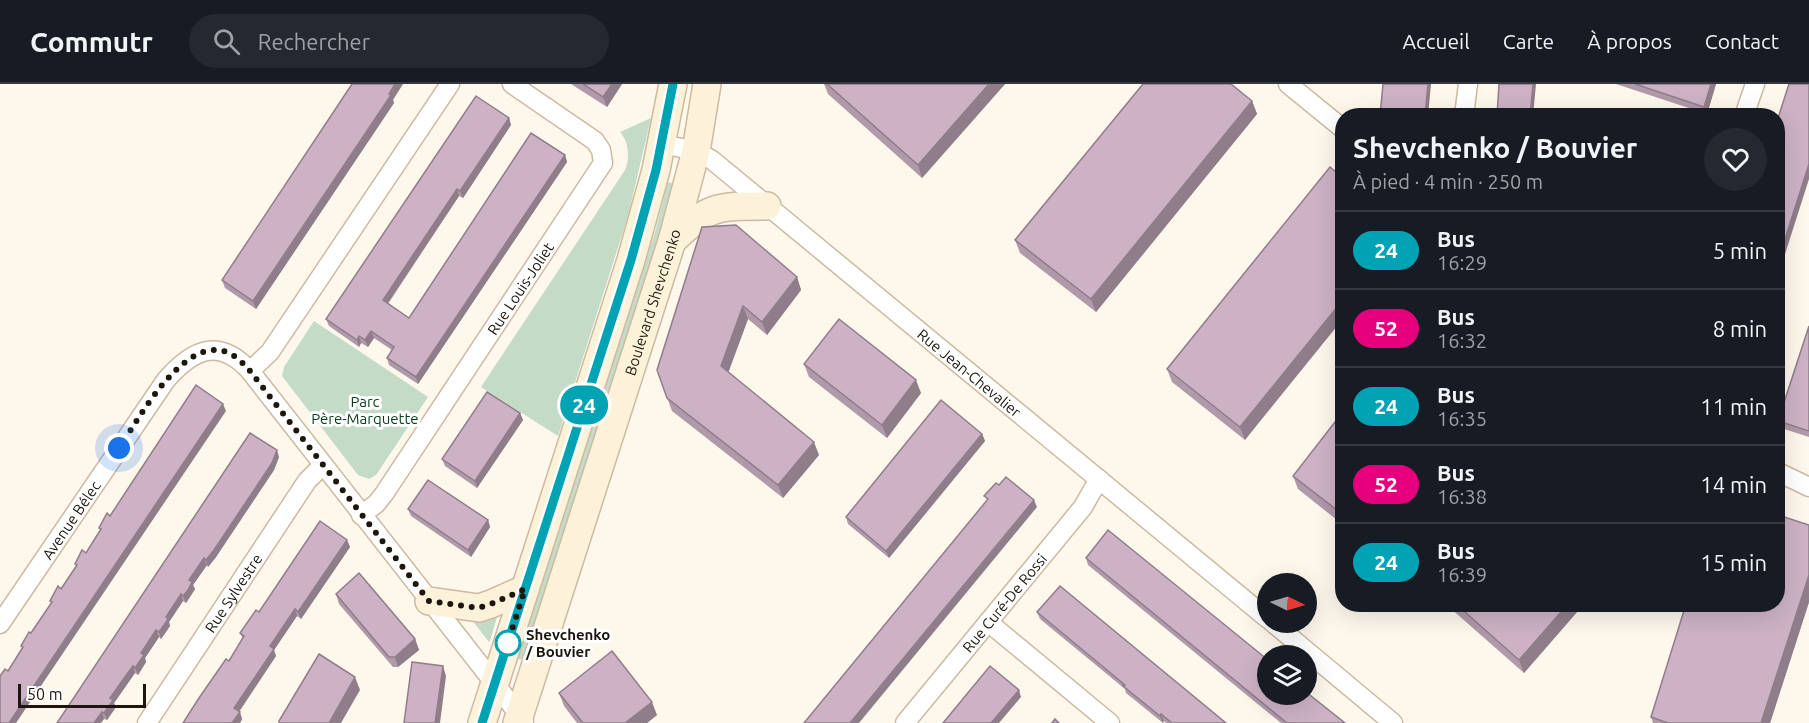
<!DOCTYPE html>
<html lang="fr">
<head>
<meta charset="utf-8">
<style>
	body { margin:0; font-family:Ubuntu,sans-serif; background:#242831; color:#f1f3f6; height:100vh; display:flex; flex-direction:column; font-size:22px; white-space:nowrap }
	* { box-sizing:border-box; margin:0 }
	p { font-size:20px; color:#9ea1a6 }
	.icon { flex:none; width:33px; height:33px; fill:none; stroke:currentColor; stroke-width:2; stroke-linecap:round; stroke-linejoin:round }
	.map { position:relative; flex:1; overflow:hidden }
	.details { position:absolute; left:1335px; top:24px; width:450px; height:504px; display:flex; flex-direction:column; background:#171b24; border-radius:24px; box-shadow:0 6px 24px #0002 }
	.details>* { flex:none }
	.badge { padding:0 12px; border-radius:20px; font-size:21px; line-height:39px }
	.needle { width:39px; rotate:95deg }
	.buttons { position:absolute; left:1257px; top:489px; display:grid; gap:12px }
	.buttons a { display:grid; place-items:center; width:60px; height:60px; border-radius:50%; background:#171b24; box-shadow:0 6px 24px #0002; font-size:30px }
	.scale { position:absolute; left:18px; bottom:15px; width:128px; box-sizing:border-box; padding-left:6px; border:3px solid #1d160d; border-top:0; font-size:16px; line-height:21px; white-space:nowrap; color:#1d160d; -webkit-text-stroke:4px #fff; paint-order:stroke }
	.you { position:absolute; width:30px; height:30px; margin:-15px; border:4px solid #fff; border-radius:50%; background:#1a73e8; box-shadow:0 0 0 9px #1a73e833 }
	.map>.badge { position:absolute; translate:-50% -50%; box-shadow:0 0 0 3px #fff }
	.round { display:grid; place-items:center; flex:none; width:63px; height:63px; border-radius:32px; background:#242831 }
	.head { display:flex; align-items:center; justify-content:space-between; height:102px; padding:0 18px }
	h1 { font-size:28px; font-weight:600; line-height:45px }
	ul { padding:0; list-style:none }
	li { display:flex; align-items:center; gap:18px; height:78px; padding:0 18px; border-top:2px solid #363941 }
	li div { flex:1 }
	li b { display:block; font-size:22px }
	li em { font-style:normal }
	li .badge { min-width:66px; font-weight:700; text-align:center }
	header { display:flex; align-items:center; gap:36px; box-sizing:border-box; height:84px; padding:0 30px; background:#171b24; border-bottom:2px solid #363941 }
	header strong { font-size:28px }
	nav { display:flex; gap:33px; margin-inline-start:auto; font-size:21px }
	.search { width:420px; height:54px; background:#242831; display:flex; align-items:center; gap:15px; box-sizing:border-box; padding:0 21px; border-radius:33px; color:#9ea1a6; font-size:22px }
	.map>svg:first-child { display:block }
	.green { fill:#c3dbc7 }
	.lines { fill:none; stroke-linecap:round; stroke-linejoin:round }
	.street-casing { stroke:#cdbaa1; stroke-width:21 }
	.secondary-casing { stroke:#cdbaa1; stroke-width:30 }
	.street { stroke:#fff; stroke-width:18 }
	.secondary { stroke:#fcf2da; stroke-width:27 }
	.wall { fill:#b099a9 }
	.shaded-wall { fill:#907d8a }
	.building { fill:#cdb2c5; stroke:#907d8a; stroke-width:1.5 }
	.line-casing { stroke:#fff; stroke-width:14 }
	.line { stroke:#00a3b4; stroke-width:9 }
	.walk { stroke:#1d160d; stroke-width:6; stroke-dasharray:0 10.8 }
	.stop-dot { fill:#fff; stroke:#00a3b4; stroke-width:3 }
	.labels { text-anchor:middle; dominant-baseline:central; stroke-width:6; stroke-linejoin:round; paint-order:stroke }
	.street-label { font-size:15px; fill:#1d160d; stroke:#fff }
	.park-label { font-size:15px; fill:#043e18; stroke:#fff }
	.stop-label { font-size:15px; font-weight:bold; fill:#1d160d; stroke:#fff; text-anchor:start }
</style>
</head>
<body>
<header>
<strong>Commutr</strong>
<div class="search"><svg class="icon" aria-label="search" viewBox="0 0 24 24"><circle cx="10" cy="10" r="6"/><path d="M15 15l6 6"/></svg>Rechercher</div>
<nav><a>Accueil</a><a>Carte</a><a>À propos</a><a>Contact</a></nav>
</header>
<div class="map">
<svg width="1809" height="639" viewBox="0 0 1809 639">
	<rect width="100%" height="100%" fill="#fef7ec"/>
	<g class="green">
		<path d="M 651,34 L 628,132 L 558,352 L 481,303 L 625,86 C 630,74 629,58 620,48 Z"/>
		<polygon points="668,98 674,100 653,173 523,576 517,575 655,148"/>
		<polygon points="314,237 428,313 376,391 369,395 358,391 282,292 284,283"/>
		<polygon points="499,526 490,557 489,558 468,531"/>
	</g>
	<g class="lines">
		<defs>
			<g id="street">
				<polyline points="1288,0 1342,44"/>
				<polyline points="1464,32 1468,0"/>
				<polyline points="1744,32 1755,0"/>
				<path id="s1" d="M 662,60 L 696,67 L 712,76 L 1268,535"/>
				<polyline points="250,287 270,268 450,0"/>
				<polyline points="1778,388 1809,403"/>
				<path id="s2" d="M 361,431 L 376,420 L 384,410 L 603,79 L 601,66 L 595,57 L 512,0"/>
				<polyline points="988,538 1110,639"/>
				<polyline points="1272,538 1393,639"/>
				<path id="s3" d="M 0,540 L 166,296 C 193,265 219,253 250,287 L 524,637"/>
				<path id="s4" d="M 147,639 L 307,397 L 323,381"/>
				<path id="s5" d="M 905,639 L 1083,423 L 1099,395"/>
			</g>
			<g id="secondary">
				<path d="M 672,157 C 710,121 716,122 767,122"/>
				<polyline points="429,517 479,524 491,520 525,505"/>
				<polyline points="482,639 631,176 656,86 673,0"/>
				<path id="s6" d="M 517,639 L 672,157 L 696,67 L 707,0"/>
			</g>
		</defs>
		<use href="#street" class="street-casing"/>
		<use href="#secondary" class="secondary-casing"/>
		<use href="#street" class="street"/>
		<use href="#secondary" class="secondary"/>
	</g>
	<g class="wall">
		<polygon points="571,0 622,0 607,23"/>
		<polygon points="824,0 1005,0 922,94 828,10"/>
		<polygon points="1616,0 1716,0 1707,30"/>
		<polygon points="393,16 394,19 256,225 225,204 222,196"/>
		<polygon points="1252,17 1257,30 1096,228 1020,169 1015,156"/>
		<polygon points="509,34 511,41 463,114 459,112 388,220 409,234 565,71 567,78 418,300 389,281 387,274 392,266 374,254 368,263 361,259 359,263 329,242 326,235"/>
		<polygon points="1330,83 1245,356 1172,298 1167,285"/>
		<polygon points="702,143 797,193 801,206 767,251 748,235 728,288 819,371 783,414 672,327 657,286"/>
		<polygon points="1809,242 1809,353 1781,344 1778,337"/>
		<polygon points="804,280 921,309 887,354 809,293"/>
		<polygon points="520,329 523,336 477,404 445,382 442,375"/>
		<polygon points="1342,329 1342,440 1298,405 1293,392"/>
		<polygon points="982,350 985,357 889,474 848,440 846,433"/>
		<polygon points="279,373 274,386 216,473 208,483 207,481 193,501 195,505 190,513 186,519 183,517 169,538 170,542 166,548 161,555 159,553 145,574 146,578 138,591 135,589 114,619 116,623 107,636 104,635 57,639"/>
		<polygon points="408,425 488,436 490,443 471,473 411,432"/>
		<polygon points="347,456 350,463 301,535 297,532 274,566 276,572 239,627 242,635 240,639 229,577 243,555 240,549 259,528"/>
		<polygon points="1086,474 1345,639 1281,639 1088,481"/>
		<polygon points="336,510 415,555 419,566 398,583 393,583 339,520"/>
		<polygon points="1809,518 1770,639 1653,639 1651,633"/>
		<polygon points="1448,520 1584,520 1524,589 1449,523"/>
		<polygon points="1037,528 1226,639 1166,639 1164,637 1163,639 1126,609 1125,605 1040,535"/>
		<polygon points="559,609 657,631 647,639 577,639 564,622"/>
	</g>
	<g class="shaded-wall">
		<polygon points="395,0 403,0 393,16 394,19 256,225 253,217"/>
		<polygon points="612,0 622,0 607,23 603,13"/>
		<polygon points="989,0 1005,0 922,94 918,81"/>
		<polygon points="1428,0 1431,0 1428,32 1425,32"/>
		<polygon points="1533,0 1536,0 1533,32 1530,32"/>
		<polygon points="1711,0 1716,0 1707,30 1704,23"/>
		<polygon points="1252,17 1257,30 1096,228 1091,215"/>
		<polygon points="509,34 511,41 463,114 460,107"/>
		<polygon points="565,71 567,78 418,300 416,293"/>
		<polygon points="1809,80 1809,95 1778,192 1778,177"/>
		<polygon points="457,105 459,112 385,223 383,216"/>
		<polygon points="797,193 801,206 767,251 762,238"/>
		<polygon points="1342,217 1342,236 1245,356 1240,343"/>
		<polygon points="743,222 748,235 726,295 721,282"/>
		<polygon points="371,247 374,254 368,263 365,256"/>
		<polygon points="359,252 361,259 359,263 357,256"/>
		<polygon points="916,296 921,309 887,354 882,341"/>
		<polygon points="223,320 226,327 16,639 9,639"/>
		<polygon points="520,329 523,336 477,404 475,397"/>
		<polygon points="982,350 985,357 889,474 886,467"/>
		<polygon points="814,358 819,371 783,414 778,401"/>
		<polygon points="277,366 279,373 274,386 216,473 208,483 206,476"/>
		<polygon points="1034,416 1037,423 859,639 850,639"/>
		<polygon points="488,436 490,443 471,473 468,466"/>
		<polygon points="347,456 350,463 301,535 298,528"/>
		<polygon points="204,474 207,481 193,501 195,505 186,519 183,512 189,496"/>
		<polygon points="1809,491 1809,518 1770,639 1761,639"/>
		<polygon points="181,510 183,517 169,538 170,542 161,555 159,548 166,533"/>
		<polygon points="1568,520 1584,520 1524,589 1519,576"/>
		<polygon points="295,525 297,532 274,566 276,572 237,631 234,624 270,562"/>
		<polygon points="156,546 159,553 145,574 146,578 138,591 135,584 141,569"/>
		<polygon points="415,555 419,566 398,583 395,573"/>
		<polygon points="133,582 135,589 114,619 116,623 107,636 104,629 110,614"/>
		<polygon points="443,582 446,592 440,639 435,639"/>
		<polygon points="355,593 360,606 341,639 329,639"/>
		<polygon points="1019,606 1021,613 999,639 991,639"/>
		<polygon points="652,618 657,631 647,639 625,639"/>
		<polygon points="102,628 104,635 101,639 94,639"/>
		<polygon points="240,628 242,635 240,639 232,639"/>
		<polygon points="1161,630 1164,637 1163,639 1160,632"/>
	</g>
	<g class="building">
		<polygon points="352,0 395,0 389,10 391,11 253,217 222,196"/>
		<polygon points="583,0 612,0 603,13"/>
		<polygon points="827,0 989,0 918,81"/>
		<polygon points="1143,0 1231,0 1252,17 1091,215 1015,156"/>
		<polygon points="1383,0 1428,0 1425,32 1380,32"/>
		<polygon points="1499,0 1533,0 1530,32 1497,32"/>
		<polygon points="1635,0 1711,0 1704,23"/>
		<polygon points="1789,0 1809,0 1809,80 1778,177 1778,34"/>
		<polygon points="476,12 509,34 460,107 457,105 383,216 409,234 531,49 565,71 416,293 387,274 394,263 371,247 365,256 359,252 357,256 326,235"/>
		<polygon points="1330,83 1342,93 1342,217 1240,343 1167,285"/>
		<polygon points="736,141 797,193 762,238 743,222 721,282 814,358 778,401 667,314 657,286 702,143"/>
		<polygon points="839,235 916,296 882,341 804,280"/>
		<polygon points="1809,242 1809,347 1778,337"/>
		<polygon points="196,301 223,320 9,639 0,639 0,592 5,585 8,587 23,563 21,562 29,548 31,549 52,518 50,517 58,502 61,505 77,481 75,480 82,466 86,469 101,445 99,444 107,429 110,432"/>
		<polygon points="487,308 520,329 475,397 442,375"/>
		<polygon points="941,316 982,350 886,467 846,433"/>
		<polygon points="1342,329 1342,430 1293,392"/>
		<polygon points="250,349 277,366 272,379 214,466 206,476 204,474 189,496 192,498 188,506 183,512 181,510 166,533 168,535 164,541 159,548 156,546 141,569 144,571 135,584 133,582 122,597 110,614 113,616 104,629 102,628 94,639 57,639"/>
		<polygon points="1006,393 1034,416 850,639 804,639 988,415 984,412 996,399 999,401"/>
		<polygon points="428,396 488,436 468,466 408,425"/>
		<polygon points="1778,431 1809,441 1809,491 1761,639 1668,639 1651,633 1686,520 1778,520"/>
		<polygon points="320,437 347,456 298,528 295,525 270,562 274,565 234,624 240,628 232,639 183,639 199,614 226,575 229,577 244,552 240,549 256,526 259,528"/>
		<polygon points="1108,446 1268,576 1268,610 1306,610 1306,608 1345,639 1287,639 1086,474"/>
		<polygon points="359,489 415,555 395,573 389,573 336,510"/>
		<polygon points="1060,502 1226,639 1172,639 1161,630 1160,632 1123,602 1125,601 1037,528"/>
		<polygon points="1456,520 1568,520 1519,576"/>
		<polygon points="612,567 652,618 625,639 583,639 559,609"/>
		<polygon points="319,570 355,593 329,639 279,639 279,637"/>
		<polygon points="412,578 443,582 435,639 404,639"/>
		<polygon points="990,582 1019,606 991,639 943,639"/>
		<polygon points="1055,635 1059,639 1052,639"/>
	</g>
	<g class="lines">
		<defs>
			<polyline id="line" points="482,639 631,176 656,86 673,0"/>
		</defs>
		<use href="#line" class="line-casing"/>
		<use href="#line" class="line"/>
		<path class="walk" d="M 119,364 C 139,335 184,249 229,269 C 237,273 244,280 250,287 L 429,517 L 478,524 L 491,520 L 525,505 L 506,564 L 508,559"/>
	</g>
	<circle class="stop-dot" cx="508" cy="559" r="12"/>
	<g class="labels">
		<g class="street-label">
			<text stroke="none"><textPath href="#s2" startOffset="278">Rue Louis-Joliet</textPath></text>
			<text stroke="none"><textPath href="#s6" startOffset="442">Boulevard Shevchenko</textPath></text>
			<text stroke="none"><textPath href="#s1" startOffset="387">Rue Jean-Chevalier</textPath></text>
			<text stroke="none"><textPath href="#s3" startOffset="126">Avenue Bélec</textPath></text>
			<text stroke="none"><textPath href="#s4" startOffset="156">Rue Sylvestre</textPath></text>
			<text stroke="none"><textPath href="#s5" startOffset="156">Rue Curé-De Rossi</textPath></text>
		</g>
		<g class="park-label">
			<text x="365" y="317">Parc<tspan x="365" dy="17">Père-Marquette</tspan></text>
		</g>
		<g class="stop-label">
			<text x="526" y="550">Shevchenko<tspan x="526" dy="17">/ Bouvier</tspan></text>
		</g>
	</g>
</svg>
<div class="buttons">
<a><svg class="needle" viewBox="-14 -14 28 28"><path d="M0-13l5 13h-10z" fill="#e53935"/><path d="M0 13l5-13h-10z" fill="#9ea1a6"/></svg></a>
<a><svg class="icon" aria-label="layers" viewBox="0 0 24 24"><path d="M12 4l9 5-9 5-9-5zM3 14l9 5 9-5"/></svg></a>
</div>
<div class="scale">50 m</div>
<div class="you" style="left:119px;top:364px"></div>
<b class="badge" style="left:584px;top:321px;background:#00a3b4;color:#fff">24</b>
<section class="details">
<div class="head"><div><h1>Shevchenko / Bouvier</h1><p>À pied · 4 min · 250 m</p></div><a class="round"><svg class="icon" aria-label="heart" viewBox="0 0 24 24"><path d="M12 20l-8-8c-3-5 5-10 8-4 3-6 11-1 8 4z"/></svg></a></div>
<ul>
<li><span class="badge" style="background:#00a3b4;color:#fff">24</span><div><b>Bus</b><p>16:29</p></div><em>5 min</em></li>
<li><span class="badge" style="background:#e6007e;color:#fff">52</span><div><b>Bus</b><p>16:32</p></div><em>8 min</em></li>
<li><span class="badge" style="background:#00a3b4;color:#fff">24</span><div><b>Bus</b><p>16:35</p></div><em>11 min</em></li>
<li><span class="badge" style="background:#e6007e;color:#fff">52</span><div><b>Bus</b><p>16:38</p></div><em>14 min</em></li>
<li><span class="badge" style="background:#00a3b4;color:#fff">24</span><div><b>Bus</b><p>16:39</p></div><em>15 min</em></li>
</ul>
</section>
</div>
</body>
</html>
